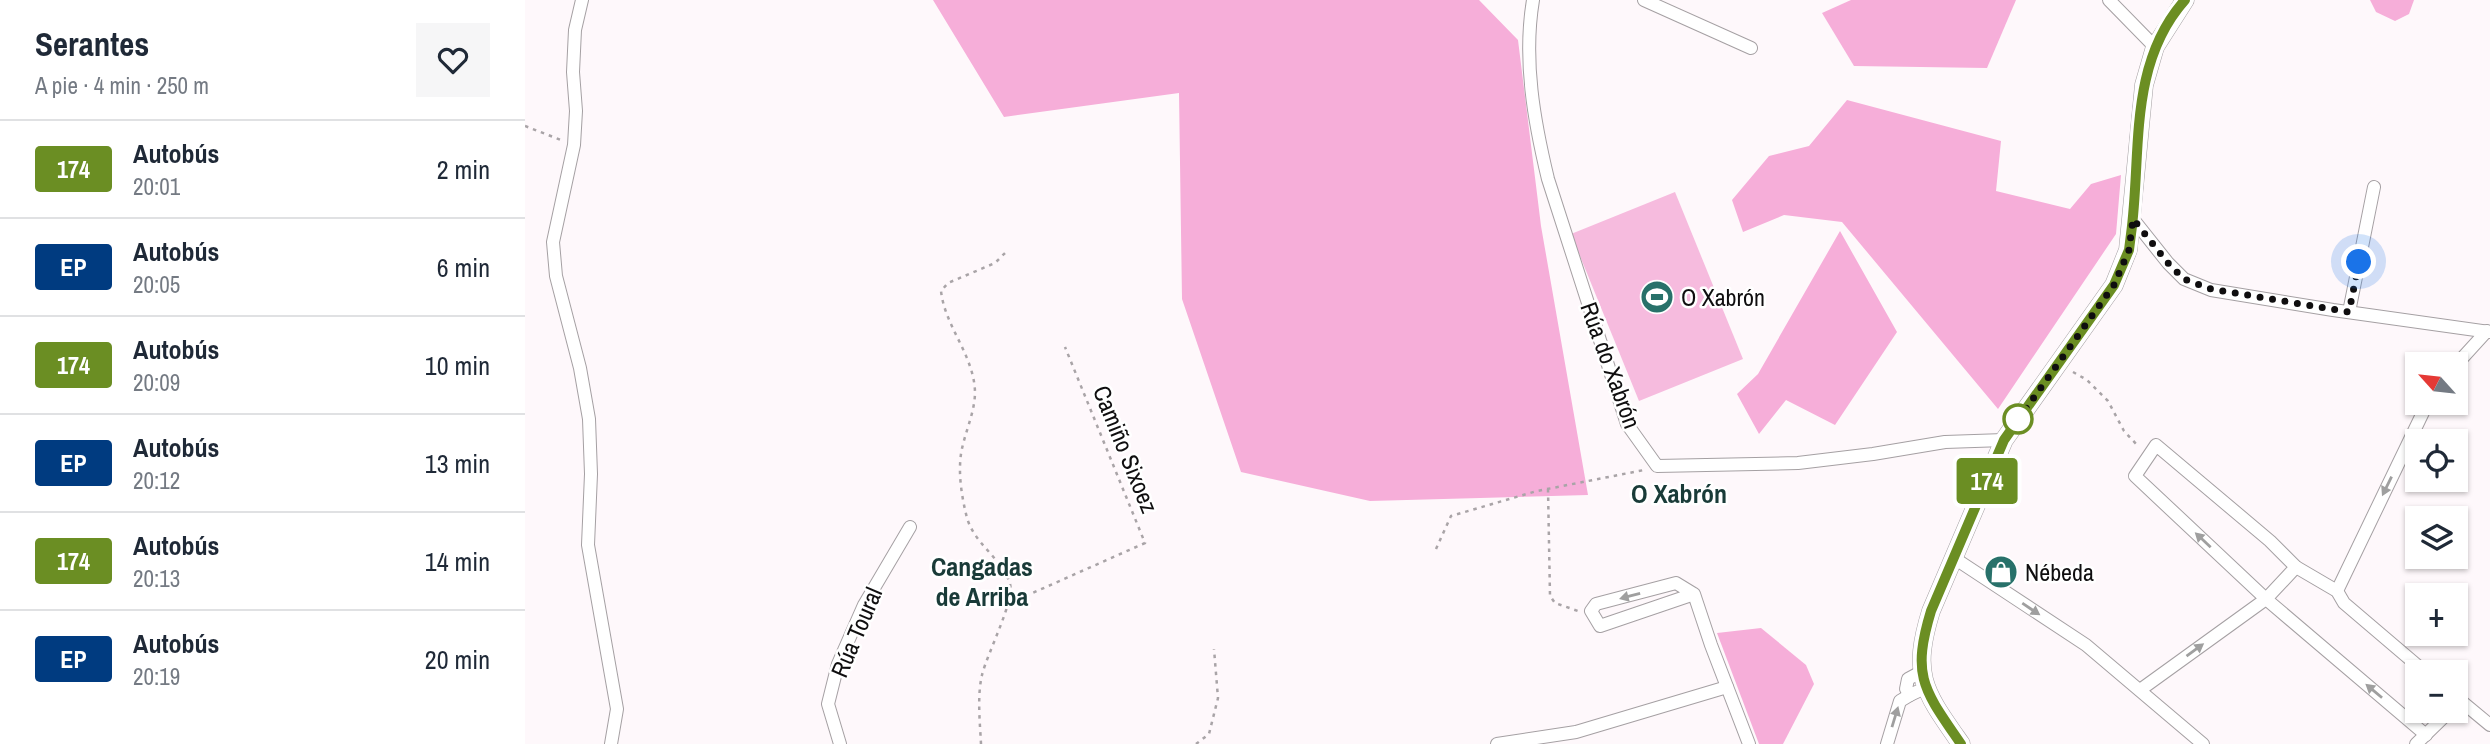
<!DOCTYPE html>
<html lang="es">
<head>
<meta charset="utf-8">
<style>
	body { margin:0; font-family:"Archivo Narrow",sans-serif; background:#f6f6f7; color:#1f2937; height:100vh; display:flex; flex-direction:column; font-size:26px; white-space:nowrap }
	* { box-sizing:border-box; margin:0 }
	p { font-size:23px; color:#747a83 }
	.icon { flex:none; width:38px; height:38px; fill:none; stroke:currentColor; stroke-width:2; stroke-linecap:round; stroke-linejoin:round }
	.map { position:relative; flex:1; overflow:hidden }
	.panel { display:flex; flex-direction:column; background:#fff; width:525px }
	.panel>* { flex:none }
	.badge { padding:0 14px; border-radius:5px; font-size:24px; line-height:46px }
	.needle { width:46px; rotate:297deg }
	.controls { position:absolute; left:1880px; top:352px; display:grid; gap:14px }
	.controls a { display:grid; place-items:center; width:63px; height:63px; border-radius:0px; background:#fff; box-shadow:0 2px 5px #0004; font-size:35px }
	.you { position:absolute; width:35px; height:35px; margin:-18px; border:5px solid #fff; border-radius:50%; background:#1a73e8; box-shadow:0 0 0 10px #1a73e833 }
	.map>.badge { position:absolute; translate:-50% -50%; box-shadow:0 0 0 4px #fff }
	.round { display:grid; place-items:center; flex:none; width:74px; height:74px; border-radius:0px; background:#f6f6f7 }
	.summary { display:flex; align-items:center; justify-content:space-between; height:119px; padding:0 35px }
	h1 { font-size:33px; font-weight:800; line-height:52px }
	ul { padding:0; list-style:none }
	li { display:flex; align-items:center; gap:21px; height:98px; padding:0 35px; border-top:2px solid #e0e1e3 }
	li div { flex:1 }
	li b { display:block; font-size:26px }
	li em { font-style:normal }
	li .badge { min-width:77px; font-weight:700; text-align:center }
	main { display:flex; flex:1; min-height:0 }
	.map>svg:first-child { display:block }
	.green { fill:#f6bbde }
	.forest { fill:#f6aed9 }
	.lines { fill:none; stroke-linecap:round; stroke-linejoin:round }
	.street-casing { stroke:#a5a0a3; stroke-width:14 }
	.secondary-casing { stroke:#a5a0a3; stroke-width:19 }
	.path { stroke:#a9a4a7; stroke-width:2.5; stroke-dasharray:3.5 5; stroke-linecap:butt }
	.street { stroke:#fff; stroke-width:12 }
	.secondary { stroke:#fff; stroke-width:18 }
	.oneway { fill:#9f9f9f }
	.line-casing { stroke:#fff; stroke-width:16 }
	.line { stroke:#6b8e23; stroke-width:10 }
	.walk { stroke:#0f0e0f; stroke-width:7; stroke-dasharray:0 12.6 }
	.stop-dot { fill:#fff; stroke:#6b8e23; stroke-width:3.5 }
	.labels { text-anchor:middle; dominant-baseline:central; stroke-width:5; stroke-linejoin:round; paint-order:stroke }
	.poi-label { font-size:24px; fill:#0f0e0f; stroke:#fff; text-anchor:start }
	.street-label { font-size:24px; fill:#0f0e0f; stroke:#fff }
	.neighbourhood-label { font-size:26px; font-weight:bold; fill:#193b38; stroke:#fff }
</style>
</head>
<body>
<main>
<section class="panel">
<div class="summary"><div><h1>Serantes</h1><p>A pie · 4 min · 250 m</p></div><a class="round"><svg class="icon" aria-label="heart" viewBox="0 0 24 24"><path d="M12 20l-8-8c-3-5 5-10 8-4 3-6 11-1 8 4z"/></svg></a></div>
<ul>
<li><span class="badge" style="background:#6b8e23;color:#fff">174</span><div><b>Autobús</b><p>20:01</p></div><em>2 min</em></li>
<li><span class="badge" style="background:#003b80;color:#fff">EP</span><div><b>Autobús</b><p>20:05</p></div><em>6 min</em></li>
<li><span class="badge" style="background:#6b8e23;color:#fff">174</span><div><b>Autobús</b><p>20:09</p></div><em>10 min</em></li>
<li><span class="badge" style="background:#003b80;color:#fff">EP</span><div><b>Autobús</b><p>20:12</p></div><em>13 min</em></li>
<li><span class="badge" style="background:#6b8e23;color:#fff">174</span><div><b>Autobús</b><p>20:13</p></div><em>14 min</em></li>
<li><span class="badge" style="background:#003b80;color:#fff">EP</span><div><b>Autobús</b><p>20:19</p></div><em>20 min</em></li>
</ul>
</section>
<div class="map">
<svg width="1965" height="744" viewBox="0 0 1965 744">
	<rect width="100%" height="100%" fill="#fef8fb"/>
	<polygon class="green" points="1150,192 1218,359 1114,401 1046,234"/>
	<g class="forest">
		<polygon points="408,0 954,0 993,40 1016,226 1063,495 845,501 716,472 657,299 654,93 479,117"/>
		<polygon points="1326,0 1491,0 1462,68 1329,66 1297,13"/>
		<polygon points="1845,0 1889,0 1884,14 1870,21 1851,12"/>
		<polygon points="1322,100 1476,141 1471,191 1545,209 1566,184 1596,175 1591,234 1473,409 1317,222 1259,215 1218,232 1207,200 1244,156 1284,146"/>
		<polygon points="1315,231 1372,332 1310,425 1261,400 1234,434 1212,394 1233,374"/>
		<polygon points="1236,628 1281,665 1289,684 1258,744 1234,744 1192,633"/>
	</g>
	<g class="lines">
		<defs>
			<g id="street">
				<polyline points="57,0 50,30 48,72 51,111 49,145 28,242 31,276 55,368 64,419 66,474 63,545 92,709 86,744"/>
				<path d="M 1008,0 C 998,60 1009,121 1023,179 L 1102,424 L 1132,466 L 1273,463 L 1348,454 L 1420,442 L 1479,440"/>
				<polyline points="1119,0 1226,48"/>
				<polyline points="1584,0 1630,47"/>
				<polyline points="1608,219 1643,263 1659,279 1686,290 1808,310 1965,332"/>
				<polyline points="1824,312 1849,187"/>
				<polyline points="1930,366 1962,331"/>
				<polyline points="1429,558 1561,645 1678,744"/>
				<polyline points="1812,591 1903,402"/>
				<polyline points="1169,594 1075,626 1066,611 1071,604 1151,583 1169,594 1186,645 1224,744"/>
				<polyline points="1396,672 1383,679 1381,689 1385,695 1400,688"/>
				<polyline points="1900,672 1819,603 1812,591 1771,567 1745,541 1631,445 1610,476 1741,599 1901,735"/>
				<polyline points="1615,690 1741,599 1771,567"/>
				<polyline points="1930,696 1965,725"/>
				<polyline points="315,744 303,704 313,664 339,605 385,527"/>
				<polyline points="972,744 1051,732 1202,687"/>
				<polyline points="1362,744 1375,701 1385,695"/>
				<polyline points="1891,744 1926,710"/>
			</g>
			<path id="secondary" d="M 1436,744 C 1399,691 1386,676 1406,611 L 1479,440 L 1589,285 L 1603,250 L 1619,85 L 1630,47 L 1660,0"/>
		</defs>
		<use href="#street" class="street-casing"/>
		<use href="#secondary" class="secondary-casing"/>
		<g class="path">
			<polyline points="0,126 36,140"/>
			<polyline points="1548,372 1562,380 1583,401 1599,431 1614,447"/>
			<polyline points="1023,489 1025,596 1030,603 1053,611"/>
			<polyline points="911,549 926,516 1012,491 1119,470"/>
			<polyline points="485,603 620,543 540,347"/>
			<path d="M 456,744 C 455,723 452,696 457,675 C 462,654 490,600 485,584 C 477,558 450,545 442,518 C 437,498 433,475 436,454 C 439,434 450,413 450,392 C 449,355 420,327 416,291 L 423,283 L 470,263 L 482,251"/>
			<polyline points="671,744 684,734 693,698 689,649"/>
		</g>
		<use href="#street" class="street"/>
		<use href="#secondary" class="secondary"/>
	</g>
	<defs><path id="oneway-solid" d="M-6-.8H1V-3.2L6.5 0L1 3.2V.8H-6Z" transform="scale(1.75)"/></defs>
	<g class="oneway">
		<use href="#oneway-solid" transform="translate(1862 486) rotate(116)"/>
		<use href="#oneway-solid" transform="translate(1678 540) rotate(-137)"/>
		<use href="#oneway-solid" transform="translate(1105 596) rotate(165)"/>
		<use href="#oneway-solid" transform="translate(1506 609) rotate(34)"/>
		<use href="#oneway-solid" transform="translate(1670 650) rotate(-36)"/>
		<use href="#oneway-solid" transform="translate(1849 691) rotate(-140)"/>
		<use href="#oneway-solid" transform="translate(1370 717) rotate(-73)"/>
	</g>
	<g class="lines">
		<defs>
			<path id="line" d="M 1436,744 C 1399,690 1386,677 1406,611 L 1479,440 L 1589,285 L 1604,250 L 1606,234 C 1617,155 1602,65 1660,0"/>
		</defs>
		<use href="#line" class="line-casing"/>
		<use href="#line" class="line"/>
		<polyline class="walk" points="1493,419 1490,424 1589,285 1604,250 1608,219 1643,263 1659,279 1686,289 1824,312 1834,262"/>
	</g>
	<defs>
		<symbol id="stadium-disc" viewBox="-11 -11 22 22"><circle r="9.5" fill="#28716a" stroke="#fff"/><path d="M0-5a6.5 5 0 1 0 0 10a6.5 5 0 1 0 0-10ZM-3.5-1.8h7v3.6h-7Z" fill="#fff"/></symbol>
		<symbol id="shop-disc" viewBox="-11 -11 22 22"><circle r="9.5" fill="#28716a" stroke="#fff"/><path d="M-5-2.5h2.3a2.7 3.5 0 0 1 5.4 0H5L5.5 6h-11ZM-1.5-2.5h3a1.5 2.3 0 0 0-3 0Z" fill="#fff"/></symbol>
	</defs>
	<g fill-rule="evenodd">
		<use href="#stadium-disc" x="1113" y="278" width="38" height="38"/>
		<use href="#shop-disc" x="1457" y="553" width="38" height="38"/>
	</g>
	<circle class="stop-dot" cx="1493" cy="419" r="14"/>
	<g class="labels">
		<g class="poi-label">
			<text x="1156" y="297">O Xabrón</text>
			<text x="1500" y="572">Nébeda</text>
		</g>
		<g class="street-label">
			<text transform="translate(1086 365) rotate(70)">Rúa do Xabrón</text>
			<text transform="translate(601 449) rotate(68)">Camiño Sixoez</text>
			<text transform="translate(331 632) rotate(-67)">Rúa Toural</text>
		</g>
		<g class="neighbourhood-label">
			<text x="1154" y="493">O Xabrón</text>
			<text x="457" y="566">Cangadas<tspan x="457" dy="30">de Arriba</tspan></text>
		</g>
	</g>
</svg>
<div class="controls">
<a><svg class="needle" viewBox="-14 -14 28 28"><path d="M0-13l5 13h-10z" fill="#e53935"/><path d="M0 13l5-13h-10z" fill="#747a83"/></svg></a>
<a><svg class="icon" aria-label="locate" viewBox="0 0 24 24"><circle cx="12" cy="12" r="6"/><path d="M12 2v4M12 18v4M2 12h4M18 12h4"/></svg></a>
<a><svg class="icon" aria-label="layers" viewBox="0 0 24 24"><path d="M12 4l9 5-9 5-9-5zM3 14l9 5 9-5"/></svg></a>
<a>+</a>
<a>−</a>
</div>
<div class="you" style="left:1834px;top:262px"></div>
<b class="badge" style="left:1462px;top:481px;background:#6b8e23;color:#fff">174</b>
</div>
</main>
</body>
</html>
